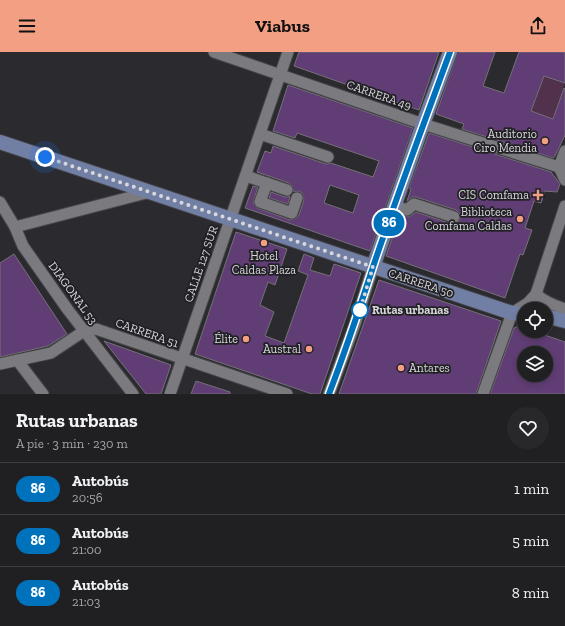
<!DOCTYPE html>
<html lang="es">
<head>
<meta charset="utf-8">
<style>
	body { margin:0; font-family:"Zilla Slab",serif; background:#28282b; color:#f1f3f6; height:100vh; display:flex; flex-direction:column; font-size:15px; white-space:nowrap }
	* { box-sizing:border-box; margin:0 }
	p { font-size:13px; color:#a2a3a6 }
	.icon { flex:none; width:22px; height:22px; fill:none; stroke:currentColor; stroke-width:2; stroke-linecap:round; stroke-linejoin:round }
	.map { position:relative; height:342px; overflow:hidden }
	.sheet { display:flex; flex-direction:column; background:#202023; flex:1 }
	.sheet>* { flex:none }
	.badge { padding:0 8px; border-radius:13px; font-size:14px; line-height:26px }
	.tools { position:absolute; left:517px; top:250px; display:grid; gap:8px }
	.tools a { display:grid; place-items:center; width:36px; height:36px; border-radius:50%; background:#202023; box-shadow:0 2px 6px #0003,0 0 0 1px #3d3e41; font-size:20px }
	.you { position:absolute; width:20px; height:20px; margin:-10px; border:3px solid #fff; border-radius:50%; background:#1a73e8; box-shadow:0 0 0 6px #1a73e833 }
	.map>.badge { position:absolute; translate:-50% -50%; box-shadow:0 0 0 2px #fff }
	.round { display:grid; place-items:center; flex:none; width:42px; height:42px; border-radius:21px; background:#28282b }
	.overview { display:flex; align-items:center; justify-content:space-between; height:68px; padding:0 16px }
	h1 { font-size:19px; font-weight:700; line-height:30px }
	ul { padding:0; list-style:none }
	li { display:flex; align-items:center; gap:12px; height:52px; padding:0 16px; border-top:1px solid #3d3e41 }
	li div { flex:1 }
	li b { display:block; font-size:15px }
	li em { font-style:normal }
	li .badge { min-width:44px; font-weight:700; text-align:center }
	header { display:flex; justify-content:space-between; align-items:center; height:52px; padding:0 16px; background:#f39f83; color:#111; font-size:18px; font-weight:700 }
	.map>svg:first-child { display:block }
	.green { fill:#51314b }
	.building { fill:#603d74; stroke:#747177; fill-rule:evenodd }
	.lines { fill:none; stroke-linecap:round; stroke-linejoin:round }
	.minor-casing { stroke:#46464a; stroke-width:13 }
	.major-casing { stroke:#46464a; stroke-width:16 }
	.minor { stroke:#7a7a7f; stroke-width:11 }
	.major { stroke:#727fa5; stroke-width:14 }
	.line-casing { stroke:#fff; stroke-width:9 }
	.line { stroke:#0072bc; stroke-width:6 }
	.walk { stroke:#d8d8db; stroke-width:4; stroke-dasharray:0 7.2 }
	.poi-dot { fill:#f39f83; stroke:#212025; stroke-width:1.5 }
	.stop-dot { fill:#fff; stroke:#0072bc; stroke-width:2 }
	.labels { text-anchor:middle; dominant-baseline:central; stroke-width:3.5; stroke-linejoin:round; paint-order:stroke }
	.street-label { font-size:12px; fill:#d8d8db; stroke:#212025 }
	.poi-label { font-size:12px; fill:#d8d8db; stroke:#212025; text-anchor:end }
	.stop-label { font-size:12px; font-weight:bold; fill:#d8d8db; stroke:#212025; text-anchor:start }
</style>
</head>
<body>
<header><svg class="icon" aria-label="menu" viewBox="0 0 24 24"><path d="M4 6h16M4 12h16M4 18h16"/></svg>Viabus<svg class="icon" aria-label="share" viewBox="0 0 24 24"><path d="M12 15V3M7 8l5-5 5 5M5 13v7h14v-7"/></svg></header>
<div class="map">
<svg width="565" height="342" viewBox="0 0 565 342">
	<rect width="100%" height="100%" fill="#2b2a2f"/>
	<polygon class="green" points="544,24 565,31 553,67 531,59"/>
	<g class="building">
		<polygon points="299,0 439,0 419,58 294,14"/>
		<polygon points="458,0 495,0 483,34 504,41 519,0 565,0 565,31 544,24 531,59 553,67 564,36 565,37 565,83 555,104 553,106 462,77 464,72 436,62"/>
		<path d="M 288,33 L 413,76 L 370,199 L 245,156 L 253,134 L 258,135 L 253,151 L 257,156 L 290,168 L 296,166 L 299,163 L 304,148 L 302,141 L 299,139 L 294,140 L 292,134 L 289,131 L 257,120 L 265,99 L 271,101 L 273,94 L 326,112 L 331,111 L 373,125 L 379,109 L 297,81 L 295,86 L 273,79 ZM 330,133 L 359,143 L 353,161 L 324,151 Z"/>
		<polygon points="429,81 551,120 560,132 557,140 545,139 541,151 534,149 525,176 532,178 523,203 520,202 505,246 386,204 400,163 409,165 416,160 452,172 456,172 460,168 461,163 456,158 416,145 412,145 407,149 411,137 409,136"/>
		<polygon points="271,140 285,145 290,144 288,152 269,146"/>
		<polygon points="236,180 287,197 275,233 268,230 260,253 274,260 265,284 284,291 308,223 298,219 304,202 314,206 310,218 330,224 334,212 361,221 320,342 312,342 195,302"/>
		<polygon points="14,202 67,282 48,294 0,305 0,211"/>
		<polygon points="379,228 501,269 476,342 339,342"/>
		<path d="M 519,274 L 524,276 L 524,279 L 533,279 L 565,290 L 565,342 L 490,342 L 514,276 ZM 524,301 L 546,301 L 546,323 L 524,323 Z"/>
		<polygon points="104,289 171,313 161,342 146,342"/>
		<polygon points="196,329 230,340 230,342 191,342"/>
	</g>
	<g class="lines">
		<defs>
			<g id="minor">
				<polyline points="214,0 423,72 559,115"/>
				<polyline points="260,82 328,105"/>
				<polyline points="565,99 559,115 565,128"/>
				<polyline points="246,124 287,138"/>
				<polyline points="267,131 260,150 292,161 297,146"/>
				<polyline points="0,150 15,175 23,194 68,258 133,342"/>
				<polyline points="395,154 407,158 414,152 454,165"/>
				<polyline points="15,175 150,140"/>
				<path d="M 536,242 C 545,250 554,253 565,257"/>
				<polyline points="17,308 43,342"/>
				<polyline points="0,312 51,301 84,279 96,277 287,342"/>
				<polyline points="170,342 288,0"/>
				<polyline points="329,342 355,272 373,215"/>
				<polyline points="483,342 512,261 528,251 536,242 565,154"/>
			</g>
			<g id="major">
				<polyline points="0,90 512,261 524,262"/>
				<polyline points="373,215 423,72 450,0"/>
				<polyline points="546,264 565,269"/>
			</g>
		</defs>
		<use href="#minor" class="minor-casing"/>
		<use href="#major" class="major-casing"/>
		<use href="#minor" class="minor"/>
		<use href="#major" class="major"/>
	</g>
	<g class="lines">
		<defs>
			<path id="line" d="M 329,342 C 345,300 359,258 373,215 C 397,143 424,71 450,0"/>
		</defs>
		<use href="#line" class="line-casing"/>
		<use href="#line" class="line"/>
		<polyline class="walk" points="45,105 373,215 360,258"/>
	</g>
	<g class="poi-dot">
		<circle cx="545" cy="89" r="4"/>
		<path d="M536 137h4v4h4v4h-4v4h-4v-4h-4v-4h4z"/>
		<circle cx="520" cy="167" r="4"/>
		<circle cx="264" cy="191" r="4"/>
		<circle cx="246" cy="287" r="4"/>
		<circle cx="309" cy="297" r="4"/>
		<circle cx="401" cy="316" r="4"/>
	</g>
	<circle class="stop-dot" cx="360" cy="258" r="8"/>
	<g class="labels">
		<g class="street-label">
			<text transform="translate(379 43) rotate(19)">CARRERA 49</text>
			<text transform="translate(201 212) rotate(-71)">CALLE 127 SUR</text>
			<text transform="translate(421 231) rotate(18)">CARRERA 50</text>
			<text transform="translate(73 241) rotate(54)">DIAGONAL 53</text>
			<text transform="translate(147 281) rotate(19)">CARRERA 51</text>
		</g>
		<g class="poi-label">
			<text x="537" y="82">Auditorio<tspan x="537" dy="14">Ciro Mendia</tspan></text>
			<text x="529" y="143">CIS Comfama</text>
			<text x="512" y="160">Biblioteca<tspan x="512" dy="14">Comfama Caldas</tspan></text>
			<text x="264" y="204" text-anchor="middle">Hotel<tspan x="264" dy="14">Caldas Plaza</tspan></text>
			<text x="238" y="287">Élite</text>
			<text x="301" y="297">Austral</text>
			<text x="409" y="316" text-anchor="start">Antares</text>
		</g>
		<g class="stop-label">
			<text x="372" y="258">Rutas urbanas</text>
		</g>
	</g>
</svg>
<div class="tools">
<a><svg class="icon" aria-label="locate" viewBox="0 0 24 24"><circle cx="12" cy="12" r="6"/><path d="M12 2v4M12 18v4M2 12h4M18 12h4"/></svg></a>
<a><svg class="icon" aria-label="layers" viewBox="0 0 24 24"><path d="M12 4l9 5-9 5-9-5zM3 14l9 5 9-5"/></svg></a>
</div>
<div class="you" style="left:45px;top:105px"></div>
<b class="badge" style="left:389px;top:171px;background:#0072bc;color:#fff">86</b>
</div>
<section class="sheet">
<div class="overview"><div><h1>Rutas urbanas</h1><p>A pie · 3 min · 230 m</p></div><a class="round"><svg class="icon" aria-label="heart" viewBox="0 0 24 24"><path d="M12 20l-8-8c-3-5 5-10 8-4 3-6 11-1 8 4z"/></svg></a></div>
<ul>
<li><span class="badge" style="background:#0072bc;color:#fff">86</span><div><b>Autobús</b><p>20:56</p></div><em>1 min</em></li>
<li><span class="badge" style="background:#0072bc;color:#fff">86</span><div><b>Autobús</b><p>21:00</p></div><em>5 min</em></li>
<li><span class="badge" style="background:#0072bc;color:#fff">86</span><div><b>Autobús</b><p>21:03</p></div><em>8 min</em></li>
</ul>
</section>
</body>
</html>
